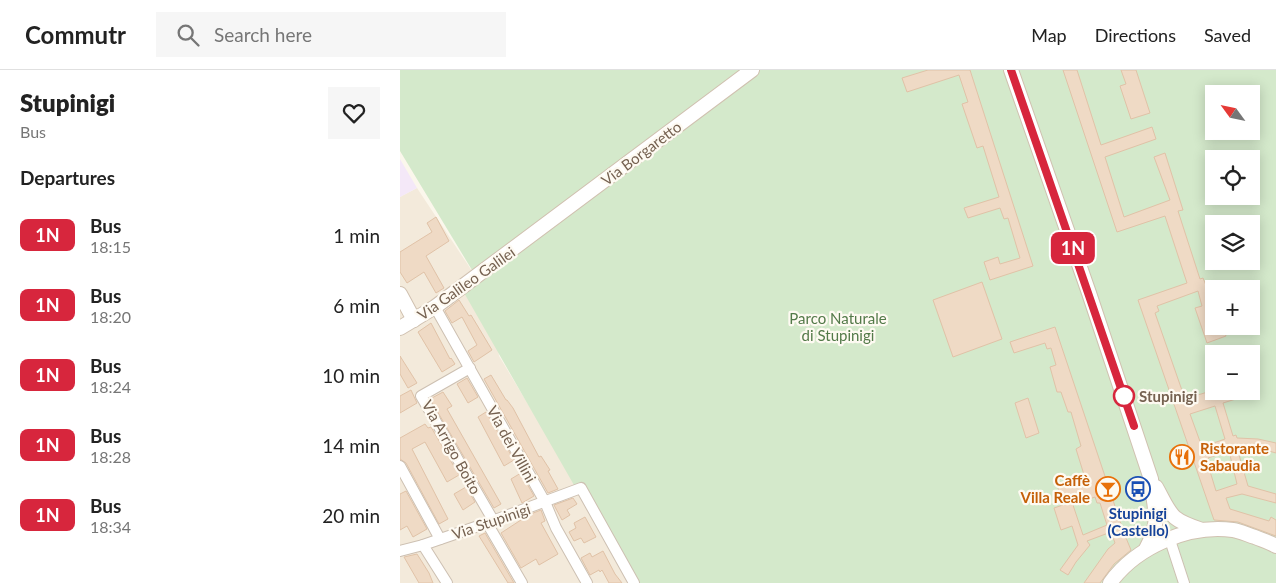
<!DOCTYPE html>
<html lang="en">
<head>
<meta charset="utf-8">
<style>
	body { margin:0; font-family:Lato,sans-serif; background:#f6f6f6; color:#222; height:100vh; display:flex; flex-direction:column; font-size:19px; white-space:nowrap }
	* { box-sizing:border-box; margin:0 }
	p { font-size:16px; color:#767676 }
	.icon { flex:none; width:28px; height:28px; fill:none; stroke:currentColor; stroke-width:2; stroke-linecap:round; stroke-linejoin:round }
	.map { position:relative; flex:1; overflow:hidden }
	.panel { display:flex; flex-direction:column; background:#fff; width:400px }
	.panel>* { flex:none }
	.badge { padding:0 10px; border-radius:8px; font-size:18px; line-height:32px }
	.needle { width:32px; rotate:303deg }
	.buttons { position:absolute; left:805px; top:15px; display:grid; gap:10px }
	.buttons a { display:grid; place-items:center; width:55px; height:55px; border-radius:0px; background:#fff; box-shadow:0 2px 12px #0003; font-size:25px }
	.map>.badge { position:absolute; translate:-50% -50%; box-shadow:0 0 0 2px #fff }
	h2 { padding:0 20px; font-size:19px; line-height:45px }
	.round { display:grid; place-items:center; flex:none; width:52px; height:52px; border-radius:0px; background:#f6f6f6 }
	.head { display:flex; align-items:center; justify-content:space-between; height:85px; padding:0 20px }
	h1 { font-size:24px; font-weight:800; line-height:38px }
	ul { padding:0; list-style:none }
	li { display:flex; align-items:center; gap:15px; height:70px; padding:0 20px }
	li div { flex:1 }
	li b { display:block; font-size:19px }
	li em { font-style:normal }
	li .badge { min-width:55px; font-weight:700; text-align:center }
	header { display:flex; align-items:center; gap:30px; box-sizing:border-box; height:70px; padding:0 25px; background:#fff; border-bottom:1px solid #e0e0e0 }
	header strong { font-size:24px }
	nav { display:flex; gap:28px; margin-inline-start:auto; font-size:18px }
	.search { width:350px; height:45px; background:#f6f6f6; display:flex; align-items:center; gap:12px; box-sizing:border-box; padding:0 18px; border-radius:0px; color:#767676; font-size:19px }
	main { display:flex; flex:1; min-height:0 }
	.map>svg:first-child { display:block }
	.residential { fill:#f3eadb }
	.education { fill:#f4e8f8 }
	.green { fill:#d4e9cb; fill-rule:evenodd }
	.building { fill:#efdac5; stroke:#e0c2a7; fill-rule:evenodd }
	.lines { fill:none; stroke-linecap:round; stroke-linejoin:round }
	.street-casing { stroke:#cdc0b2; stroke-width:12 }
	.secondary-casing { stroke:#d0c1b0; stroke-width:16 }
	.street { stroke:#fff; stroke-width:10 }
	.secondary { stroke:#fff; stroke-width:14 }
	.line-casing { stroke:#fff; stroke-width:11 }
	.line { stroke:#d7263d; stroke-width:8 }
	.stop-dot { fill:#fff; stroke:#d7263d; stroke-width:2.5 }
	.labels { text-anchor:middle; dominant-baseline:central; stroke-width:4.5; stroke-linejoin:round; paint-order:stroke }
	.street-label { font-size:15px; fill:#756150; stroke:#fefaf2 }
	.park-label { font-size:15px; fill:#537a49; stroke:#fefaf2 }
	.stop-label { font-size:15px; font-weight:bold; fill:#756150; stroke:#fefaf2; text-anchor:start }
	.food-label { font-size:15px; font-weight:bold; fill:#c56008; stroke:#fefaf2; text-anchor:start }
	.transit-label { font-size:15px; font-weight:bold; fill:#164399; stroke:#fefaf2 }
</style>
</head>
<body>
<header>
<strong>Commutr</strong>
<div class="search"><svg class="icon" aria-label="search" viewBox="0 0 24 24"><circle cx="10" cy="10" r="6"/><path d="M15 15l6 6"/></svg>Search here</div>
<nav><a>Map</a><a>Directions</a><a>Saved</a></nav>
</header>
<main>
<section class="panel">
<div class="head"><div><h1>Stupinigi</h1><p>Bus</p></div><a class="round"><svg class="icon" aria-label="heart" viewBox="0 0 24 24"><path d="M12 20l-8-8c-3-5 5-10 8-4 3-6 11-1 8 4z"/></svg></a></div>
<h2>Departures</h2>
<ul>
<li><span class="badge" style="background:#d7263d;color:#fff">1N</span><div><b>Bus</b><p>18:15</p></div><em>1 min</em></li>
<li><span class="badge" style="background:#d7263d;color:#fff">1N</span><div><b>Bus</b><p>18:20</p></div><em>6 min</em></li>
<li><span class="badge" style="background:#d7263d;color:#fff">1N</span><div><b>Bus</b><p>18:24</p></div><em>10 min</em></li>
<li><span class="badge" style="background:#d7263d;color:#fff">1N</span><div><b>Bus</b><p>18:28</p></div><em>14 min</em></li>
<li><span class="badge" style="background:#d7263d;color:#fff">1N</span><div><b>Bus</b><p>18:34</p></div><em>20 min</em></li>
</ul>
</section>
<div class="map">
<svg width="876" height="513" viewBox="0 0 876 513">
	<rect width="100%" height="100%" fill="#fbf7ec"/>
	<polygon class="residential" points="17,118 78,210 97,271 99,286 178,417 231,513 0,513 0,127"/>
	<polygon class="education" points="0,89 17,118 0,127"/>
	<path class="green" d="M 0,0 L 876,0 L 876,513 L 230,513 L 63,221 L 78,210 L 0,81 ZM 814,24 L 851,24 L 851,61 L 814,61 ZM 814,89 L 851,89 L 851,126 L 814,126 ZM 814,154 L 851,154 L 851,191 L 814,191 ZM 814,219 L 851,219 L 851,256 L 814,256 ZM 814,284 L 851,284 L 851,321 L 814,321 Z"/>
	<g class="building">
		<polygon points="528,0 570,0 633,196 590,210 584,192 598,187 600,194 620,188 608,148 604,149 600,138 568,148 564,138 599,127 583,76 577,78 562,34 568,32 559,5 507,22 502,8"/>
		<path d="M 663,0 L 677,0 L 701,75 L 752,57 L 756,69 L 705,87 L 724,147 L 770,130 L 754,87 L 765,83 L 783,140 L 778,141 L 800,209 L 803,208 L 814,235 L 814,256 L 822,256 L 826,266 L 807,273 L 795,238 L 802,236 L 798,221 L 757,236 L 759,241 L 755,243 L 785,329 L 814,320 L 814,321 L 855,321 L 855,323 L 823,333 L 833,366 L 836,365 L 837,368 L 858,369 L 876,373 L 876,383 L 858,378 L 837,378 L 848,416 L 876,424 L 876,433 L 842,424 L 826,428 L 830,439 L 869,451 L 871,447 L 876,450 L 876,466 L 838,452 L 814,450 L 738,230 L 787,213 L 765,146 L 717,162 ZM 815,336 L 825,369 L 802,377 L 790,344 ZM 829,381 L 837,414 L 816,421 L 809,398 L 811,398 L 808,388 Z"/>
		<polygon points="721,0 736,0 750,43 731,49 720,16 726,14"/>
		<polygon points="36,147 49,171 26,186 44,218 36,223 24,202 7,213 0,202 0,182 32,162 27,153"/>
		<polygon points="582,212 602,269 553,287 533,230"/>
		<polygon points="59,230 69,246 71,245 92,280 74,292 68,281 77,275 62,247 52,253 45,241"/>
		<polygon points="31,253 50,289 51,288 55,294 42,302 18,262"/>
		<path d="M 655,257 L 724,463 L 731,480 L 714,494 L 700,513 L 684,513 L 708,479 L 715,473 L 711,462 L 687,471 L 690,475 L 676,492 L 668,505 L 660,500 L 678,475 L 672,456 L 661,460 L 654,438 L 663,435 L 658,418 L 685,408 L 676,379 L 681,376 L 671,342 L 668,342 L 661,322 L 657,322 L 650,297 L 656,295 L 651,278 L 647,279 L 645,273 L 614,283 L 610,272 ZM 695,427 L 697,433 L 700,433 L 707,455 L 683,465 L 673,435 Z"/>
		<polygon points="0,286 17,313 8,318 0,304"/>
		<polygon points="91,305 106,330 107,330 113,338 139,387 141,386 150,400 148,401 158,419 148,423 84,309"/>
		<polygon points="67,308 78,327 68,333 57,314"/>
		<polygon points="11,320 17,333 0,343 0,326"/>
		<polygon points="43,322 52,336 47,339 101,434 94,438 30,329"/>
		<polygon points="628,328 639,363 626,368 615,333"/>
		<polygon points="86,342 114,390 104,396 78,347"/>
		<polygon points="25,354 28,358 31,357 59,405 47,412 25,372 12,379 48,449 39,454 6,393 0,389 0,368"/>
		<polygon points="121,403 134,426 122,433 111,409"/>
		<polygon points="66,417 75,432 63,440 54,424"/>
		<polygon points="6,421 27,459 13,467 7,456 0,460 0,424"/>
		<polygon points="173,428 177,434 167,440 170,445 162,450 154,435"/>
		<polygon points="141,440 145,451 141,453 158,484 139,495 136,489 121,498 101,463 124,448 123,447"/>
		<polygon points="185,447 196,467 184,473 181,468 174,471 169,462 176,458 174,453"/>
		<polygon points="85,463 114,513 108,513 79,466"/>
		<polygon points="203,481 215,504 222,513 209,513 202,500 200,502 199,500 190,505 181,488 190,483 192,487"/>
		<polygon points="17,484 29,503 33,513 19,513 4,487"/>
	</g>
	<g class="lines">
		<defs>
			<g id="street">
				<polyline points="35,237 145,432 156,458 187,513"/>
				<polyline points="70,298 21,326 93,450"/>
				<polyline points="0,396 40,469"/>
				<polyline points="87,453 122,513"/>
				<polyline points="770,470 784,513"/>
				<polyline points="23,475 47,513"/>
				<polyline points="0,481 23,475 87,453 181,418 234,513"/>
			</g>
			<g id="secondary">
				<path d="M 611,0 L 689,223 L 751,409 C 754,441 762,449 746,479"/>
				<polyline points="0,224 14,250"/>
				<polyline points="0,258 35,237 352,0"/>
				<path d="M 756,417 C 772,446 769,449 802,460"/>
				<path d="M 710,513 C 736,477 788,454 833,460 C 840,461 848,465 855,467 C 862,470 869,472 876,476"/>
			</g>
		</defs>
		<use href="#street" class="street-casing"/>
		<use href="#secondary" class="secondary-casing"/>
		<use href="#street" class="street"/>
		<use href="#secondary" class="secondary"/>
	</g>
	<g class="lines">
		<defs>
			<polyline id="line" points="611,0 734,356"/>
		</defs>
		<use href="#line" class="line-casing"/>
		<use href="#line" class="line"/>
	</g>
	<defs>
		<symbol id="restaurant-ring" viewBox="-11 -11 22 22"><circle r="9.5" fill="#fefaf2" stroke="#e8710a" stroke-width="1.5"/><path d="M-5-6h1v4h1v-4h1v4h1v-4h1v5L-1.5 .5V6h-2V.5L-5-1ZM5-6V6H3V1.5H1.5Q1.5-4 5-6Z" fill="#e8710a"/></symbol>
		<symbol id="bar-ring" viewBox="-11 -11 22 22"><circle r="9.5" fill="#fefaf2" stroke="#e8710a" stroke-width="1.5"/><path d="M-6-5H6L.8 .8V4.5H3.5V6h-7V4.5H-.8V.8Z" fill="#e8710a"/></symbol>
		<symbol id="bus-ring" viewBox="-11 -11 22 22"><circle r="9.5" fill="#fefaf2" stroke="#1a4fb4" stroke-width="1.5"/><path d="M-5-6H5V4H4V6H2V4H-2V6H-4V4H-5ZM-3.5-4V0h7V-4ZM-3.5 1.2v1.5H-2V1.2ZM2 1.2v1.5H3.5V1.2Z" fill="#1a4fb4"/></symbol>
	</defs>
	<g fill-rule="evenodd">
		<use href="#restaurant-ring" x="768" y="373" width="28" height="28"/>
		<use href="#bar-ring" x="694" y="405" width="28" height="28"/>
		<use href="#bus-ring" x="724" y="405" width="28" height="28"/>
	</g>
	<circle class="stop-dot" cx="724" cy="326" r="10"/>
	<g class="labels">
		<g class="street-label">
			<text transform="translate(241 83) rotate(-37)">Via Borgaretto</text>
			<text transform="translate(66 213) rotate(-35)">Via Galileo Galilei</text>
			<text transform="translate(112 374) rotate(61)">Via dei Villini</text>
			<text transform="translate(52 377) rotate(61)">Via Arrigo Boito</text>
			<text transform="translate(91 451) rotate(-19)">Via Stupinigi</text>
		</g>
		<g class="park-label">
			<text x="438" y="248">Parco Naturale<tspan x="438" dy="17">di Stupinigi</tspan></text>
		</g>
		<g class="stop-label">
			<text x="739" y="326">Stupinigi</text>
		</g>
		<g class="food-label">
			<text x="800" y="378">Ristorante<tspan x="800" dy="17">Sabaudia</tspan></text>
			<text x="690" y="410" text-anchor="end">Caffè<tspan x="690" dy="17">Villa Reale</tspan></text>
		</g>
		<g class="transit-label">
			<text x="738" y="443">Stupinigi<tspan x="738" dy="17">(Castello)</tspan></text>
		</g>
	</g>
</svg>
<div class="buttons">
<a><svg class="needle" viewBox="-14 -14 28 28"><path d="M0-13l5 13h-10z" fill="#e53935"/><path d="M0 13l5-13h-10z" fill="#767676"/></svg></a>
<a><svg class="icon" aria-label="locate" viewBox="0 0 24 24"><circle cx="12" cy="12" r="6"/><path d="M12 2v4M12 18v4M2 12h4M18 12h4"/></svg></a>
<a><svg class="icon" aria-label="layers" viewBox="0 0 24 24"><path d="M12 4l9 5-9 5-9-5zM3 14l9 5 9-5"/></svg></a>
<a>+</a>
<a>−</a>
</div>
<b class="badge" style="left:673px;top:178px;background:#d7263d;color:#fff">1N</b>
</div>
</main>
</body>
</html>
